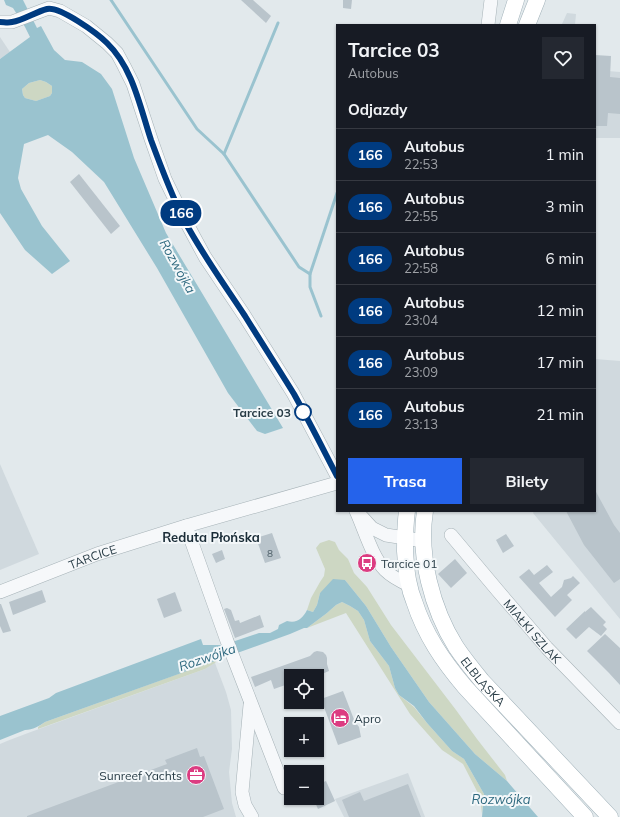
<!DOCTYPE html>
<html lang="pl">
<head>
<meta charset="utf-8">
<style>
	body { margin:0; font-family:Mulish,sans-serif; background:#242831; color:#f1f3f6; height:100vh; display:flex; flex-direction:column; font-size:15px; white-space:nowrap }
	* { box-sizing:border-box; margin:0 }
	p { font-size:13px; color:#9ea1a6 }
	.icon { flex:none; width:22px; height:22px; fill:none; stroke:currentColor; stroke-width:2; stroke-linecap:round; stroke-linejoin:round }
	.map { position:relative; flex:1; overflow:hidden }
	.sheet { position:absolute; left:336px; top:24px; width:260px; height:488px; display:flex; flex-direction:column; background:#171b24; border-radius:0px; box-shadow:0 1px 3px #0004 }
	.sheet>* { flex:none }
	.badge { padding:0 8px; border-radius:13px; font-size:14px; line-height:26px }
	.controls { position:absolute; left:284px; top:669px; display:grid; gap:8px }
	.controls a { display:grid; place-items:center; width:40px; height:40px; border-radius:0px; background:#171b24; box-shadow:0 1px 3px #0004; font-size:20px }
	.map>.badge { position:absolute; translate:-50% -50%; box-shadow:0 0 0 2px #fff }
	h2 { padding:0 12px; font-size:15px; line-height:36px }
	.round { display:grid; place-items:center; flex:none; width:42px; height:42px; border-radius:0px; background:#242831 }
	.summary { display:flex; align-items:center; justify-content:space-between; height:68px; padding:0 12px }
	h1 { font-size:19px; font-weight:700; line-height:30px }
	.button { display:flex; gap:8px; margin-top:auto; padding:8px 12px }
	.button a { flex:1; height:46px; border-radius:0px; background:#2563eb; color:#fff; font-size:16px; font-weight:700; line-height:46px; text-align:center }
	.button a+a { background:#242831; color:#f1f3f6 }
	ul { padding:0; list-style:none }
	li { display:flex; align-items:center; gap:12px; height:52px; padding:0 12px; border-top:1px solid #363941 }
	li div { flex:1 }
	li b { display:block; font-size:15px }
	li em { font-style:normal }
	li .badge { min-width:44px; font-weight:700; text-align:center }
	.map>svg:first-child { display:block }
	.built { fill:#d0d9de }
	.green { fill:#cdd7c3 }
	.water { fill:#9ac3cf; fill-rule:evenodd }
	.lines { fill:none; stroke-linecap:round; stroke-linejoin:round }
	.stream { stroke:#9ac3cf; stroke-width:3 }
	.building { fill:#b9c4cb }
	.minor-casing { stroke:#a6b2b7; stroke-width:14 }
	.major-casing { stroke:#a0b1b9; stroke-width:17 }
	.minor { stroke:#f6f8fa; stroke-width:13 }
	.major { stroke:#fff; stroke-width:16 }
	.line-casing { stroke:#fff; stroke-width:9 }
	.line { stroke:#003b80; stroke-width:6 }
	.stop-dot { fill:#fff; stroke:#003b80; stroke-width:2 }
	.labels { text-anchor:middle; dominant-baseline:central; stroke-width:4; stroke-linejoin:round; paint-order:stroke }
	.number-label { font-size:10px; fill:#4c5e67 }
	.stop-label { font-size:12px; font-weight:bold; fill:#283c46; stroke:#f3f7f9; text-anchor:end }
	.street-label { font-size:12px; fill:#283c46; stroke:#f3f7f9 }
	.poi-label { font-size:12px; fill:#283c46; stroke:#f3f7f9; text-anchor:start }
	.water-label { font-size:13px; font-style:italic; fill:#2e697f; stroke:#f3f7f9 }
	.neighbourhood-label { font-size:13px; font-weight:bold; fill:#1a2c37; stroke:#f3f7f9 }
</style>
</head>
<body>
<div class="map">
<svg width="620" height="817" viewBox="0 0 620 817">
	<rect width="100%" height="100%" fill="#e2e9ec"/>
	<g class="built">
		<polygon points="567,13 576,14 575,25 562,24"/>
		<polygon points="0,37 10,52 0,59"/>
		<polygon points="595,70 620,72 620,138 595,138"/>
		<polygon points="595,359 620,361 620,619 533,513 534,511 595,511"/>
		<polygon points="0,464 39,554 0,570"/>
		<polygon points="215,663 226,692 231,710 232,749 229,772 232,803 236,817 0,817 0,744 7,741 28,733 205,669"/>
		<polygon points="408,773 425,817 344,817 335,799"/>
	</g>
	<g class="green">
		<polygon points="40,80 46,82 52,86 52,93 50,96 36,101 25,98 23,95 22,89 29,83"/>
		<polygon points="329,540 335,542 339,550 348,559 354,573 367,587 391,625 456,710 477,739 505,775 507,781 475,754 429,702 391,647 366,606 345,580 320,593 317,605 313,612 307,610 311,598 320,582 324,576 325,569 316,548 320,543"/>
		<polygon points="342,602 350,606 358,611 364,620 370,641 389,666 395,688 399,695 414,707 427,723 452,751 464,759 484,794 482,814 480,797 463,764 442,750 410,714 346,613 307,628 327,613 336,605"/>
		<polygon points="217,660 215,663 205,669 38,729 38,727 45,722"/>
	</g>
	<g class="water">
		<path d="M 4,0 L 23,0 L 37,28 L 41,26 L 54,50 L 65,60 L 82,62 L 101,74 L 112,89 L 134,158 L 166,233 L 283,428 L 265,434 L 257,431 L 228,393 L 157,268 L 104,182 L 72,152 L 48,135 L 24,144 L 18,178 L 21,189 L 42,226 L 70,261 L 52,274 L 25,250 L 0,213 L 0,59 L 30,37 L 25,27 L 13,8 L 6,5 ZM 40,80 L 46,82 L 52,86 L 52,93 L 50,96 L 36,101 L 25,98 L 23,95 L 22,89 L 29,83 Z"/>
		<path d="M 333,579 L 345,580 L 366,606 L 391,647 L 429,702 L 475,754 L 507,781 L 538,817 L 482,817 L 484,794 L 464,759 L 452,751 L 427,723 L 414,706 L 399,695 L 395,688 L 389,666 L 370,641 L 364,620 L 358,611 L 350,606 L 342,602 L 336,605 L 327,613 L 307,628 L 304,628 L 290,634 L 45,722 C 39,726 33,730 25,730 L 0,740 L 0,716 L 49,698 L 56,693 L 201,639 L 203,645 L 223,645 L 259,633 L 270,633 L 278,629 L 279,625 L 287,621 C 297,624 303,618 307,610 L 313,612 L 317,605 L 320,593 Z"/>
	</g>
	<g class="lines">
		<g class="stream">
			<polyline points="111,0 197,129 224,154 299,267 310,274 310,287 321,316"/>
			<polyline points="224,154 278,23"/>
			<polyline points="310,274 337,193"/>
		</g>
	</g>
	<g class="building">
		<polygon points="241,0 253,0 271,16 266,23"/>
		<polygon points="343,0 352,0 351,9 343,8"/>
		<polygon points="595,55 611,56 610,77 620,78 620,114 608,113 607,126 595,126"/>
		<polygon points="79,174 120,226 111,234 70,182"/>
		<polygon points="595,490 614,525 620,533 620,579 614,583 584,545 566,511 595,511"/>
		<polygon points="272,533 281,558 265,563 256,538"/>
		<polygon points="506,534 514,546 503,553 496,540"/>
		<polygon points="222,550 225,559 216,563 212,554"/>
		<polygon points="455,559 467,573 451,588 438,574"/>
		<polygon points="547,565 553,572 539,583 551,597 562,587 564,580 571,578 573,576 580,583 567,595 572,600 555,617 519,577 529,569 534,575"/>
		<polygon points="42,590 46,602 13,615 9,602"/>
		<polygon points="175,592 182,611 164,618 157,599"/>
		<polygon points="0,604 1,604 11,631 3,633 0,626"/>
		<polygon points="591,607 606,622 603,625 607,629 601,636 589,627 576,639 566,629 585,611 585,612"/>
		<polygon points="227,608 231,610 235,621 239,620 240,623 260,615 264,627 235,638 224,609"/>
		<polygon points="605,634 620,648 620,685 609,673 587,651"/>
		<polygon points="317,651 323,652 326,655 327,658 327,664 329,671 317,676 316,674 311,676 291,676 291,683 274,689 271,680 255,687 251,677 310,656 314,652"/>
		<polygon points="343,691 355,722 359,727 361,737 338,745 321,699"/>
		<polygon points="197,748 200,757 204,756 224,809 203,817 27,817 27,816 167,764 165,760"/>
		<polygon points="326,781 335,801 318,809 313,798 317,798 317,785"/>
		<polygon points="408,784 421,817 349,817 342,800 360,792 364,801"/>
	</g>
	<g class="lines">
		<defs>
			<g id="minor">
				<polyline points="0,22 12,22 49,8 60,11 86,26 107,43 117,53 124,66 133,84 151,139 165,179 185,220 205,257 244,315 293,393 337,476"/>
				<polyline points="488,25 491,0"/>
				<path d="M 356,511 C 364,528 372,557 385,570 C 392,577 400,581 409,585"/>
				<polyline points="362,517 372,528 386,535 424,541"/>
				<polyline points="186,526 227,641 284,788"/>
				<path id="s1" d="M 451,535 L 498,591 L 547,648 L 620,723"/>
				<path id="s2" d="M 0,592 L 97,554 L 186,526 L 337,483"/>
				<polyline points="250,705 242,792 245,805 252,817"/>
			</g>
			<g id="major">
				<polyline points="508,25 516,0"/>
				<polyline points="527,25 537,0"/>
				<path d="M 407,511 C 405,524 405,537 405,551 C 406,562 406,573 409,584 C 410,590 412,596 414,601 C 425,635 443,661 465,687 L 585,817"/>
				<path id="s3" d="M 425,511 C 418,555 432,609 456,647 C 464,659 473,670 482,681 L 610,817"/>
			</g>
		</defs>
		<use href="#minor" class="minor-casing"/>
		<use href="#major" class="major-casing"/>
		<use href="#minor" class="minor"/>
		<use href="#major" class="major"/>
	</g>
	<g class="lines">
		<defs>
			<path id="line" d="M 0,22 C 4,22 8,23 12,22 C 24,20 35,12 47,9 C 60,6 98,34 107,43 C 133,68 140,107 151,140 C 161,167 171,194 184,220 C 202,254 224,284 245,316 C 261,342 278,368 294,394 C 309,421 323,449 337,476"/>
		</defs>
		<use href="#line" class="line-casing"/>
		<use href="#line" class="line"/>
	</g>
	<defs>
		<symbol id="bus-disc" viewBox="-11 -11 22 22"><circle r="9.5" fill="#dc3c81" stroke="#f3f7f9"/><path d="M-5-6H5V4H4V6H2V4H-2V6H-4V4H-5ZM-3.5-4V0h7V-4ZM-3.5 1.2v1.5H-2V1.2ZM2 1.2v1.5H3.5V1.2Z" fill="#fff"/></symbol>
		<symbol id="hotel-disc" viewBox="-11 -11 22 22"><circle r="9.5" fill="#dc3c81" stroke="#f3f7f9"/><path d="M-6-4.5h1.5V1H6V5H4.5V3h-9V5H-6ZM-4 0a1.8 1.8 0 1 1 3.6 0ZM.5 0V-2.5h3Q6-2.5 6 0Z" fill="#fff"/></symbol>
		<symbol id="office-disc" viewBox="-11 -11 22 22"><circle r="9.5" fill="#dc3c81" stroke="#f3f7f9"/><path d="M-6-3h4V-5.5h4V-3h4V5H-6ZM-1-4.5V-3h2v-1.5ZM-6 0V1H6V0Z" fill="#fff"/></symbol>
	</defs>
	<g fill-rule="evenodd">
		<use href="#bus-disc" x="356" y="552" width="22" height="22"/>
		<use href="#hotel-disc" x="329" y="707" width="22" height="22"/>
		<use href="#office-disc" x="185" y="764" width="22" height="22"/>
	</g>
	<circle class="stop-dot" cx="303" cy="412" r="8"/>
	<g class="labels">
		<g class="number-label">
			<text x="270" y="553">8</text>
		</g>
		<g class="stop-label">
			<text x="291" y="412">Tarcice 03</text>
		</g>
		<g class="street-label">
			<text stroke="none"><textPath href="#s2" startOffset="99">TARCICE</textPath></text>
			<text stroke="none"><textPath href="#s1" startOffset="126">MIAŁKI SZLAK</textPath></text>
			<text stroke="none"><textPath href="#s3" startOffset="186">ELBLĄSKA</textPath></text>
		</g>
		<g class="poi-label">
			<text x="381" y="563">Tarcice 01</text>
			<text x="354" y="718">Apro</text>
			<text x="182" y="775" text-anchor="end">Sunreef Yachts</text>
		</g>
		<g class="water-label">
			<text transform="translate(178 266) rotate(61)">Rozwójka</text>
			<text transform="translate(207 657) rotate(-19)">Rozwójka</text>
			<text x="501" y="799">Rozwójka</text>
		</g>
		<g class="neighbourhood-label">
			<text x="211" y="537">Reduta Płońska</text>
		</g>
	</g>
</svg>
<div class="controls">
<a><svg class="icon" aria-label="locate" viewBox="0 0 24 24"><circle cx="12" cy="12" r="6"/><path d="M12 2v4M12 18v4M2 12h4M18 12h4"/></svg></a>
<a>+</a>
<a>−</a>
</div>
<b class="badge" style="left:181px;top:213px;background:#003b80;color:#fff">166</b>
<section class="sheet">
<div class="summary"><div><h1>Tarcice 03</h1><p>Autobus</p></div><a class="round"><svg class="icon" aria-label="heart" viewBox="0 0 24 24"><path d="M12 20l-8-8c-3-5 5-10 8-4 3-6 11-1 8 4z"/></svg></a></div>
<h2>Odjazdy</h2>
<ul>
<li><span class="badge" style="background:#003b80;color:#fff">166</span><div><b>Autobus</b><p>22:53</p></div><em>1 min</em></li>
<li><span class="badge" style="background:#003b80;color:#fff">166</span><div><b>Autobus</b><p>22:55</p></div><em>3 min</em></li>
<li><span class="badge" style="background:#003b80;color:#fff">166</span><div><b>Autobus</b><p>22:58</p></div><em>6 min</em></li>
<li><span class="badge" style="background:#003b80;color:#fff">166</span><div><b>Autobus</b><p>23:04</p></div><em>12 min</em></li>
<li><span class="badge" style="background:#003b80;color:#fff">166</span><div><b>Autobus</b><p>23:09</p></div><em>17 min</em></li>
<li><span class="badge" style="background:#003b80;color:#fff">166</span><div><b>Autobus</b><p>23:13</p></div><em>21 min</em></li>
</ul>
<div class="button"><a>Trasa</a><a>Bilety</a></div>
</section>
</div>
</body>
</html>
